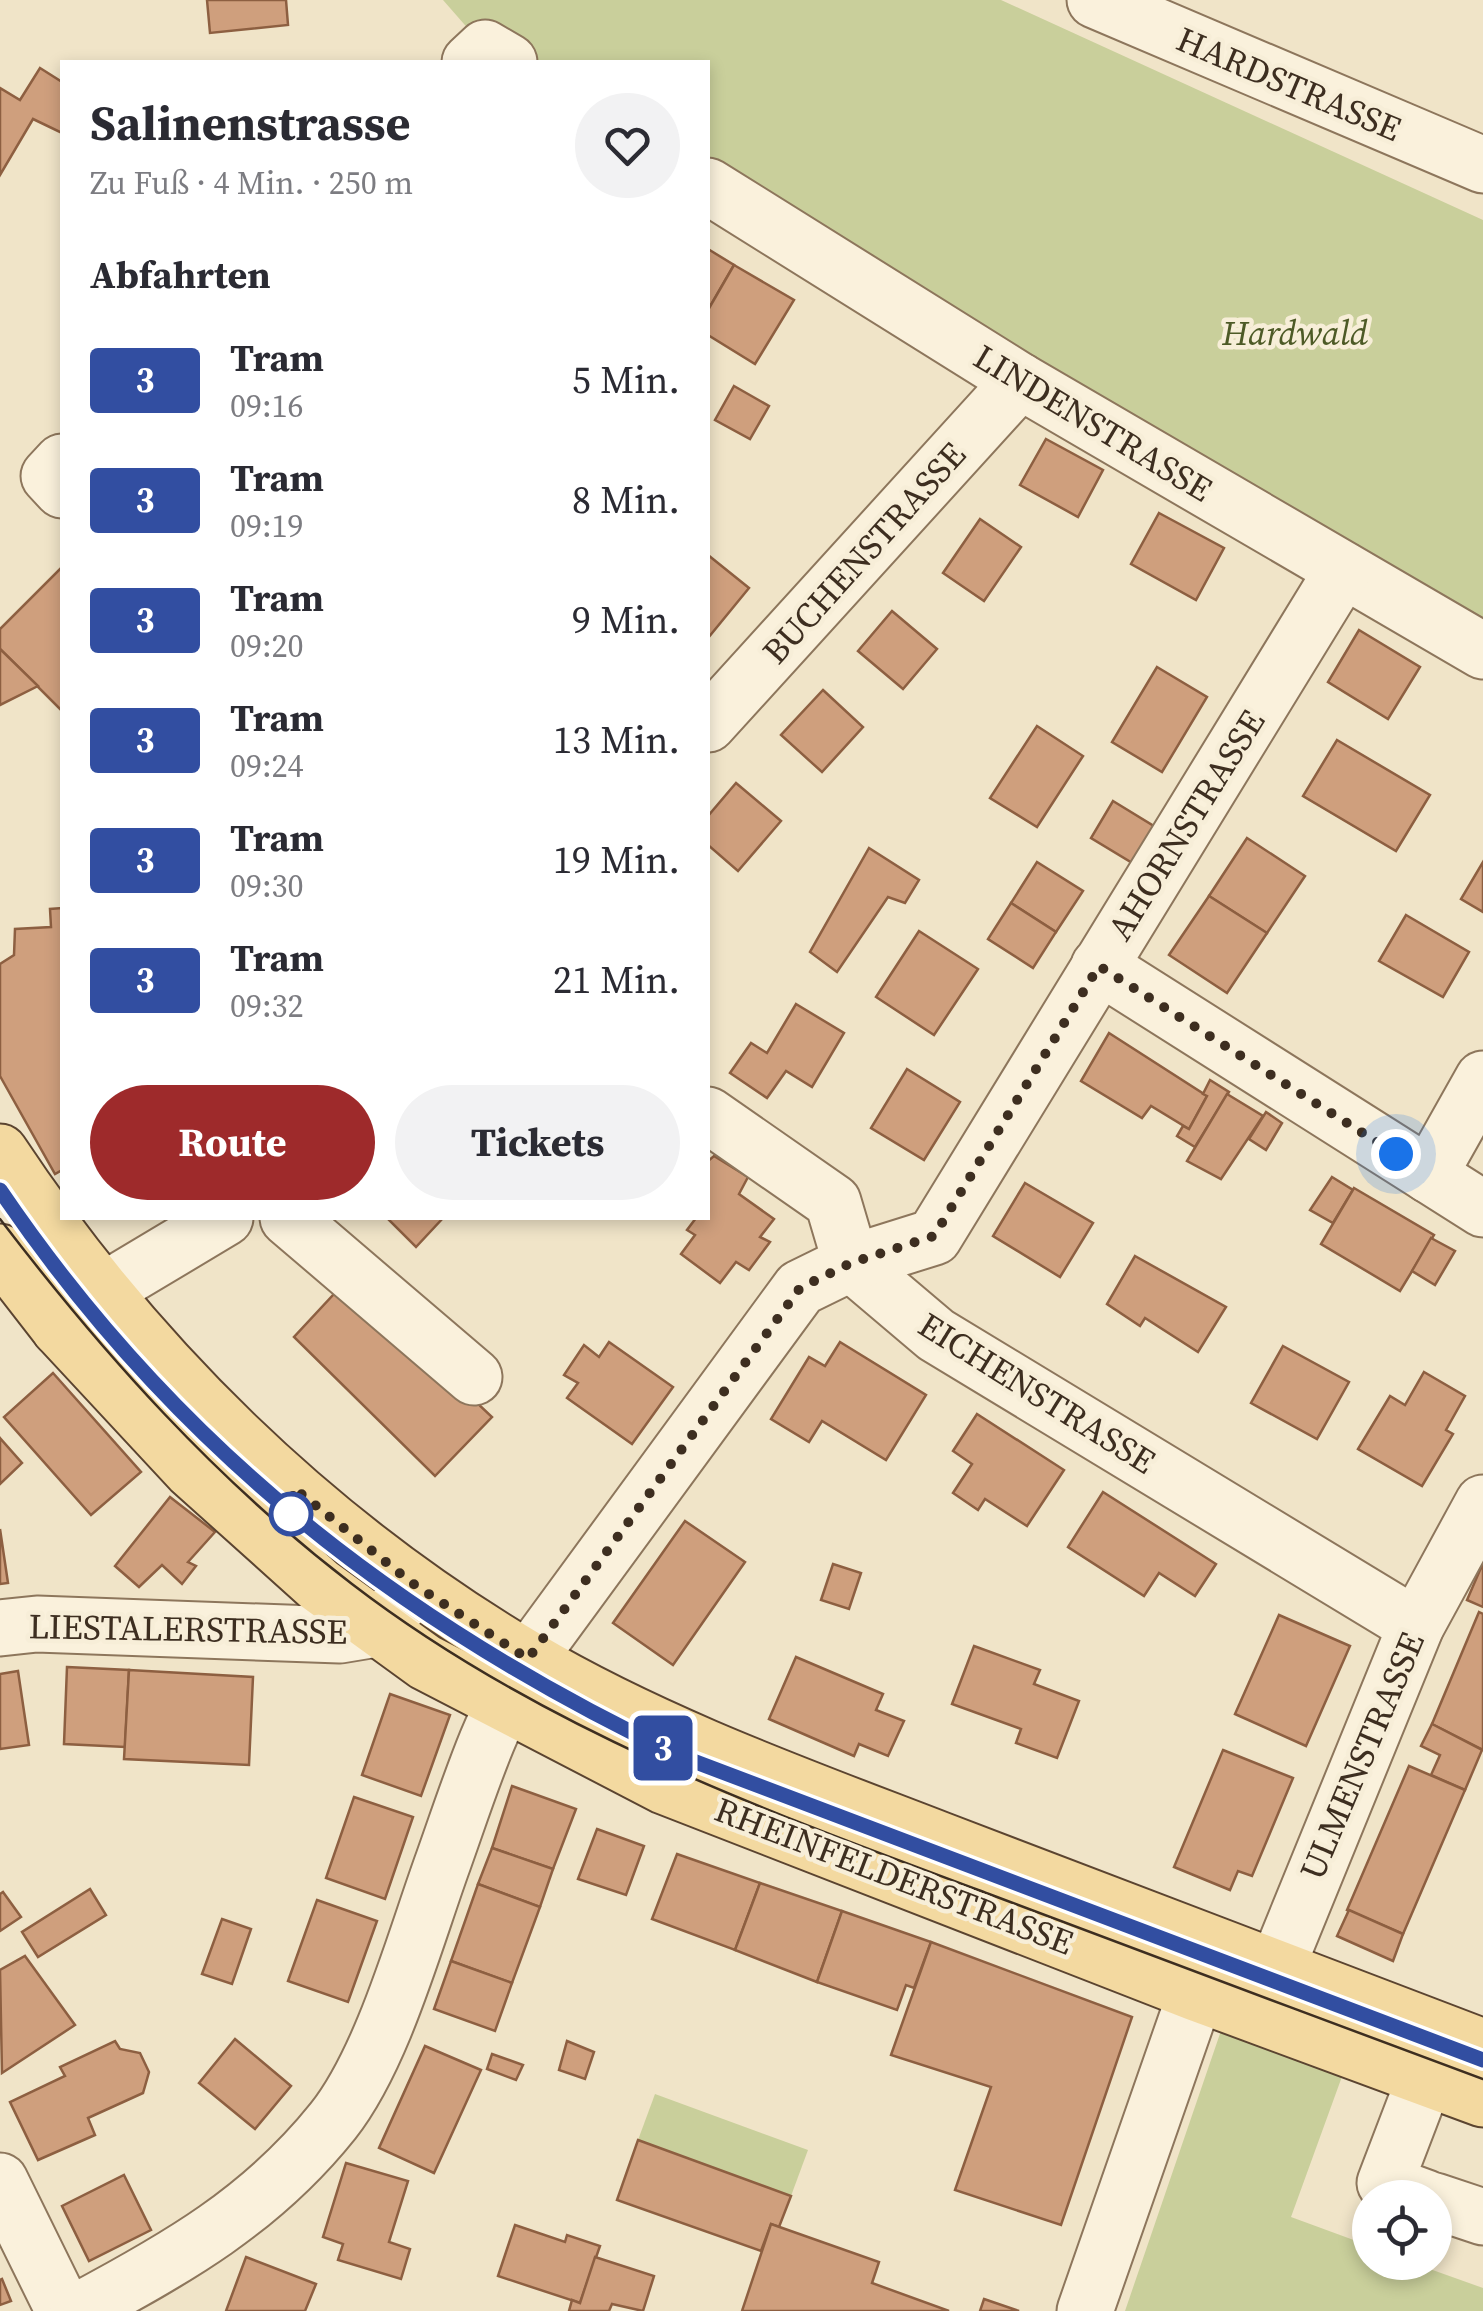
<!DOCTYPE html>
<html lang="de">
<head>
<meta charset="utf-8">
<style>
	body { margin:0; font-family:"Source Serif 4",serif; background:#f2f2f3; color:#2b2b33; height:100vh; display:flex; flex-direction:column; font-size:38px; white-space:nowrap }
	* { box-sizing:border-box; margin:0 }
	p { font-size:32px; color:#7c7c81 }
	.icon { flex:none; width:55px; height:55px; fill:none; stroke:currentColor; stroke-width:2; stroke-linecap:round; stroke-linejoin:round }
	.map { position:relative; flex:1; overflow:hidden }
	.details { position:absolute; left:60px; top:60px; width:650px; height:1160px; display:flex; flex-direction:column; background:#fff; border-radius:0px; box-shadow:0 5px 15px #0003 }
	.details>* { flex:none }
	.badge { padding:0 20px; border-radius:8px; font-size:35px; line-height:65px }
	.fabs { position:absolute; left:1352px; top:2180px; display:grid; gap:20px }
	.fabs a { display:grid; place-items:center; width:100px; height:100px; border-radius:50%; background:#fff; box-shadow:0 5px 15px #0003; font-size:50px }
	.you { position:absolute; width:50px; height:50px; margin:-25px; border:8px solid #fff; border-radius:50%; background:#1a73e8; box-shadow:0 0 0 15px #1a73e833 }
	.map>.badge { position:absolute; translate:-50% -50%; box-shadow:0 0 0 5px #fff }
	h2 { padding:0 30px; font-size:38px; line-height:90px }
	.round { display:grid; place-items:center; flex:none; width:105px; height:105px; border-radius:52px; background:#f2f2f3 }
	.summary { display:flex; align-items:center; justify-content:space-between; height:170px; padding:0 30px }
	h1 { font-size:48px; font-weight:700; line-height:75px }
	.action { display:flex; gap:20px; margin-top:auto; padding:20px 30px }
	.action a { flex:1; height:115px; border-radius:60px; background:#9e2a2b; color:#fff; font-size:40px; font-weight:700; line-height:115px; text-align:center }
	.action a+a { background:#f2f2f3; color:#2b2b33 }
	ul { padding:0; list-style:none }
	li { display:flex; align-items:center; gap:30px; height:120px; padding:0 30px }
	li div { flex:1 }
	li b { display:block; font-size:38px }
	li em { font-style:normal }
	li .badge { min-width:110px; font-weight:700; text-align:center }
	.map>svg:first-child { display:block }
	.green { fill:#c9cf9b }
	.building { fill:#cf9f7d; stroke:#8d5f41; stroke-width:2.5 }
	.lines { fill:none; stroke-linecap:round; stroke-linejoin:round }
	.minor-casing { stroke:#8d765c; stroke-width:59 }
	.major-casing { stroke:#5b4430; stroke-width:59 }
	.minor { stroke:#faf1dc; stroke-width:55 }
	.major { stroke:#f3d9a0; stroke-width:55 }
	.tram { stroke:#3d2e20; stroke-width:2.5 }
	.line-casing { stroke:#fff; stroke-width:22 }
	.line { stroke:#324ea1; stroke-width:15 }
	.walk { stroke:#3d2e20; stroke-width:10; stroke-dasharray:0 18 }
	.stop-dot { fill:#fff; stroke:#324ea1; stroke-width:5 }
	.labels { text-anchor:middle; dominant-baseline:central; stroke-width:9; stroke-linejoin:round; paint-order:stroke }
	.street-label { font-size:35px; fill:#3d2e20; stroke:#f7eed8 }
	.park-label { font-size:35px; font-style:italic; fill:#4d5a26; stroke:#f7eed8 }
</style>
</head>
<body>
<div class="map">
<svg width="1483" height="2311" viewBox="0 0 1483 2311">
	<rect width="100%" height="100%" fill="#f0e4c8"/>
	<g class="green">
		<polygon points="443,0 1001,0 1483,220 1483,651 708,186 708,62 509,62 485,48"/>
		<polygon points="1224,2022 1344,2071 1291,2217 1370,2246 1370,2262 1413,2263 1483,2288 1483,2311 1125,2311"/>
		<polygon points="655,2094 808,2150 791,2196 638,2140"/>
	</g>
	<g class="building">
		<polygon points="207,0 286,0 288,25 210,33"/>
		<polygon points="40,68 62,82 62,133 33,119 0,175 0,88 20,100"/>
		<polygon points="708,249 734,265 708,310"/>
		<polygon points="734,265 794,300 755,364 708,335 708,310"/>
		<polygon points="734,386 769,406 750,439 715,420"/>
		<polygon points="1046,439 1103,470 1078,517 1020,485"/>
		<polygon points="1159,513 1224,548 1196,600 1131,564"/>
		<polygon points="980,519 1021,547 984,601 943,573"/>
		<polygon points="708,555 749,588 708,638"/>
		<polygon points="62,567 62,711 0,649 0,629"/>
		<polygon points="892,611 937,649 903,689 858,651"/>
		<polygon points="1359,630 1420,667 1388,719 1328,682"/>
		<polygon points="0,649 38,686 0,705"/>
		<polygon points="1157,667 1207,697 1162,772 1112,742"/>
		<polygon points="823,690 863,727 822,772 781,735"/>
		<polygon points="1037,726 1083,756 1037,827 990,798"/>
		<polygon points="1337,740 1430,795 1396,851 1303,796"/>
		<polygon points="736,783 781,821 738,871 708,845 708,816"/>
		<polygon points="1113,801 1157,828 1134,864 1091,838"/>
		<polygon points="1247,838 1305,876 1267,933 1209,896"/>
		<polygon points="869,848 919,880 905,903 888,897 837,972 810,952"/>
		<polygon points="1037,862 1083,891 1056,932 1011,903"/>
		<polygon points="1483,862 1483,912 1461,899"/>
		<polygon points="1209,896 1267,933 1227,993 1169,955"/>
		<polygon points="1011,903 1056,932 1033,968 988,939"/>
		<polygon points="62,908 62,1170 55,1174 0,1076 0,964 14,955 15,929 51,927 50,909"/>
		<polygon points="1406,915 1469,952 1443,997 1379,961"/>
		<polygon points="919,931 978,969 934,1035 876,997"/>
		<polygon points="796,1004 844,1033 812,1087 786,1071 767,1098 730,1073 751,1043 767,1053"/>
		<polygon points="1109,1033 1207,1096 1189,1129 1151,1106 1142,1118 1081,1081"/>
		<polygon points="907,1069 960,1102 924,1160 871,1128"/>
		<polygon points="1210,1080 1229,1092 1195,1147 1177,1136 1183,1126 1189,1129 1207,1096 1203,1094"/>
		<polygon points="1227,1094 1263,1116 1221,1179 1187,1161"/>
		<polygon points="1266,1112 1282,1123 1266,1150 1249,1139"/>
		<polygon points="714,1156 748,1177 739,1194 774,1219 760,1237 770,1242 749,1270 736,1262 720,1283 681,1254 695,1235 687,1230 696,1218 708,1218 708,1161"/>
		<polygon points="1332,1177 1353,1190 1333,1223 1310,1210"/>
		<polygon points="1025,1183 1093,1223 1060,1277 993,1236"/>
		<polygon points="1354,1188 1434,1235 1400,1291 1321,1244"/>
		<polygon points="387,1218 443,1218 416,1247"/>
		<polygon points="1431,1238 1455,1251 1435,1285 1412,1271"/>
		<polygon points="1135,1256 1226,1307 1198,1352 1145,1318 1140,1326 1107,1304"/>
		<polygon points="347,1280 492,1417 435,1476 294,1337"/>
		<polygon points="609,1342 673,1387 632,1444 567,1398 578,1383 564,1375 584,1345 599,1357"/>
		<polygon points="840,1342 926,1395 886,1460 822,1421 809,1442 771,1419 809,1357 825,1366"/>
		<polygon points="1283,1346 1349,1382 1317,1439 1251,1403"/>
		<polygon points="1424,1372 1465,1396 1446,1430 1453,1434 1422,1486 1358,1449 1390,1396 1405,1405"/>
		<polygon points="53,1373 141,1472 91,1515 4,1417"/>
		<polygon points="977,1414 1064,1470 1027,1526 985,1499 978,1510 953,1493 972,1464 953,1451"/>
		<polygon points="0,1438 22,1463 0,1484"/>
		<polygon points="1103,1492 1216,1564 1195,1596 1159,1573 1144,1596 1068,1547"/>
		<polygon points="170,1497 215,1532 188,1562 196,1566 182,1584 162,1565 139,1587 115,1566"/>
		<polygon points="685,1521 745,1562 673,1665 613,1623"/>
		<polygon points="0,1529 8,1583 0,1584"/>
		<polygon points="1483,1563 1483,1607 1467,1600"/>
		<polygon points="833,1564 861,1573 849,1609 821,1600"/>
		<polygon points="1479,1612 1483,1614 1483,1750 1432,1724"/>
		<polygon points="1279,1615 1350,1646 1306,1746 1235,1714"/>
		<polygon points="974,1646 1040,1670 1034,1684 1079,1701 1057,1758 1016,1743 1021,1729 952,1704"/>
		<polygon points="796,1657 883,1694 876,1710 904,1721 888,1756 859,1744 854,1756 769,1719"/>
		<polygon points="67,1667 129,1670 125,1747 64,1744"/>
		<polygon points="129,1670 253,1677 249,1765 124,1759"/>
		<polygon points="18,1671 29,1745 0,1749 0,1674"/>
		<polygon points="390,1694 450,1715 421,1796 362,1775"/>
		<polygon points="1432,1724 1482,1750 1465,1790 1431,1775 1440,1755 1421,1746"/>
		<polygon points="1223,1750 1293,1778 1252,1876 1238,1871 1230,1890 1174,1867"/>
		<polygon points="1409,1766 1465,1790 1403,1934 1347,1910"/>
		<polygon points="512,1786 576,1809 553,1869 492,1848"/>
		<polygon points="354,1797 413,1817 385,1899 326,1878"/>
		<polygon points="597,1829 644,1846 626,1895 578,1879"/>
		<polygon points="492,1848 553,1869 540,1907 478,1884"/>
		<polygon points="677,1854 760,1883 735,1950 652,1919"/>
		<polygon points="760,1883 842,1911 817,1982 735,1950"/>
		<polygon points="478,1884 540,1907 512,1983 451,1961"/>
		<polygon points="90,1889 106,1915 38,1957 22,1932"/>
		<polygon points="3,1892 21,1917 0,1931 0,1894"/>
		<polygon points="317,1900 377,1921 348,2002 288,1981"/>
		<polygon points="1349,1910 1403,1934 1393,1961 1337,1936"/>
		<polygon points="842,1911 931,1942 914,1988 906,1985 897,2010 817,1982"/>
		<polygon points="222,1919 251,1929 232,1984 202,1974"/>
		<polygon points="931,1942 1132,2017 1061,2225 955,2190 991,2087 891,2055"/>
		<polygon points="25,1956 75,2025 2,2073 0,1970"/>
		<polygon points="451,1961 512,1983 495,2031 434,2009"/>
		<polygon points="235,2039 291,2086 255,2129 199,2083"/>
		<polygon points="115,2041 120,2049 140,2053 149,2072 143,2093 88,2118 95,2135 38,2160 10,2102 65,2076 60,2067"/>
		<polygon points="567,2041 594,2052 585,2079 559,2070"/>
		<polygon points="425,2046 481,2070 434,2173 379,2148"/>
		<polygon points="492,2054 523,2065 516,2080 487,2069"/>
		<polygon points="638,2140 791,2196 779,2227 771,2224 761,2251 617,2200"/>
		<polygon points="346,2163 408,2181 389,2242 410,2249 401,2279 338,2260 343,2244 323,2237"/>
		<polygon points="124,2175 151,2230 89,2261 62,2206"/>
		<polygon points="771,2224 879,2262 872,2283 949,2311 742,2311"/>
		<polygon points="515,2225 565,2242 567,2235 600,2246 580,2303 498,2276"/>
		<polygon points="246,2257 316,2284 305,2311 226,2311"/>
		<polygon points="595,2257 654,2276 643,2311 612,2304 609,2311 569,2311 572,2300 580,2303"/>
		<polygon points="2,2279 11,2301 0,2305 0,2280"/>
		<polygon points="984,2299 1019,2311 980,2311"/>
	</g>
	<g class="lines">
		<defs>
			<g id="minor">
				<polyline points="1095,0 1483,165"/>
				<polyline points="470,62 485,48 509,62"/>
				<polyline points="708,186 1020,381 1483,651"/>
				<polyline points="62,462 49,476 62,490"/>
				<polyline points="708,724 1020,381"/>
				<polyline points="1099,966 1483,1209"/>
				<polyline points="708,1115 833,1202 851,1263 936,1335 1416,1626"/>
				<polyline points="1429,1175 1483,1079"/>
				<polyline points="288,1218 474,1377"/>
				<polyline points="59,1328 118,1282 225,1218"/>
				<polyline points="0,1628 37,1624 340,1635 376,1629 404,1600"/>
				<polyline points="1258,2013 1416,1626 1483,1503"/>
				<polyline points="0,2181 64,2311"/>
				<polyline points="1426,2198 1385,2183 1442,2034"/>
				<polyline points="1435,2201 1483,2217"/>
				<path d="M 78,2311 C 176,2259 262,2210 333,2121 C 383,2058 415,1939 443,1862 C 468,1792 489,1722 528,1659 L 800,1288 L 851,1263 L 934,1237 L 1343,570"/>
				<polyline points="1085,2311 1196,1993"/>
			</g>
			<g id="major">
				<path d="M 0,1152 C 136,1357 315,1533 528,1659 C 657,1735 803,1787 943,1841 C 1123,1910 1303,1978 1483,2047"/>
				<polyline points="0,1252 59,1328 191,1470 319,1585 425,1662 664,1786 1196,1993 1483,2099"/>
			</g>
		</defs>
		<use href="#minor" class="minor-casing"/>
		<use href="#major" class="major-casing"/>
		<use href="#minor" class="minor"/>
		<use href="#major" class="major"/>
		<g class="tram">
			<path d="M 0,1190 C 35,1242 77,1291 118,1338 C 285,1532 451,1645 680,1756 L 1483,2060"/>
			<path d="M 0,1219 C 104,1355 216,1480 352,1584 C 542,1730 768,1812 989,1894 C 1154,1956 1318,2018 1483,2079"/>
		</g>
	</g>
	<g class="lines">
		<defs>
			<path id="line" d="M 0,1190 C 175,1448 400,1623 680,1756 L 1483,2060"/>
		</defs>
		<use href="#line" class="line-casing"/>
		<use href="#line" class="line"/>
		<polyline class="walk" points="291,1514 294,1488 412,1583 528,1659 800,1288 851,1263 934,1236 1099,966 1396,1154"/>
	</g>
	<circle class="stop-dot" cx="291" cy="1514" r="20"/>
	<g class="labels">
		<g class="street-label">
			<text transform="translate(1289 84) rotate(23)">HARDSTRASSE</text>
			<text transform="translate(1093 423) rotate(31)">LINDENSTRASSE</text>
			<text transform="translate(864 553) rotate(-48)">BUCHENSTRASSE</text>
			<text transform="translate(1186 825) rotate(-58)">AHORNSTRASSE</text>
			<text transform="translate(1037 1393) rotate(32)">EICHENSTRASSE</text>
			<text transform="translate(188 1629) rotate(1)">LIESTALERSTRASSE</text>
			<text transform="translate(1362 1756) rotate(-67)">ULMENSTRASSE</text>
			<text transform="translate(894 1876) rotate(21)">RHEINFELDERSTRASSE</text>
		</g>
		<g class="park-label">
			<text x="1295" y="333">Hardwald</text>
		</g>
	</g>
</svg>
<div class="fabs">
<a><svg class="icon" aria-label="locate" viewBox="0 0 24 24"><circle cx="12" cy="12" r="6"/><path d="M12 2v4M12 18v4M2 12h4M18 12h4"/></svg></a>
</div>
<div class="you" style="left:1396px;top:1154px"></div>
<b class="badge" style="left:663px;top:1748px;background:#324ea1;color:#fff">3</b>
<section class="details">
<div class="summary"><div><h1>Salinenstrasse</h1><p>Zu Fuß · 4 Min. · 250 m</p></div><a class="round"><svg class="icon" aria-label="heart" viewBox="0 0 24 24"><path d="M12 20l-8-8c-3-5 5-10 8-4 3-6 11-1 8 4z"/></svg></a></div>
<h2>Abfahrten</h2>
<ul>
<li><span class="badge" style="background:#324ea1;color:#fff">3</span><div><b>Tram</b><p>09:16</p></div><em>5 Min.</em></li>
<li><span class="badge" style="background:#324ea1;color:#fff">3</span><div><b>Tram</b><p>09:19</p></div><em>8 Min.</em></li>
<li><span class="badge" style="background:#324ea1;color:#fff">3</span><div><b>Tram</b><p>09:20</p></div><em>9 Min.</em></li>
<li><span class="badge" style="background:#324ea1;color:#fff">3</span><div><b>Tram</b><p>09:24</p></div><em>13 Min.</em></li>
<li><span class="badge" style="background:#324ea1;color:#fff">3</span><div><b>Tram</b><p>09:30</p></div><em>19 Min.</em></li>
<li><span class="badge" style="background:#324ea1;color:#fff">3</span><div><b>Tram</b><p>09:32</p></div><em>21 Min.</em></li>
</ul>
<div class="action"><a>Route</a><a>Tickets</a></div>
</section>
</div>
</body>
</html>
